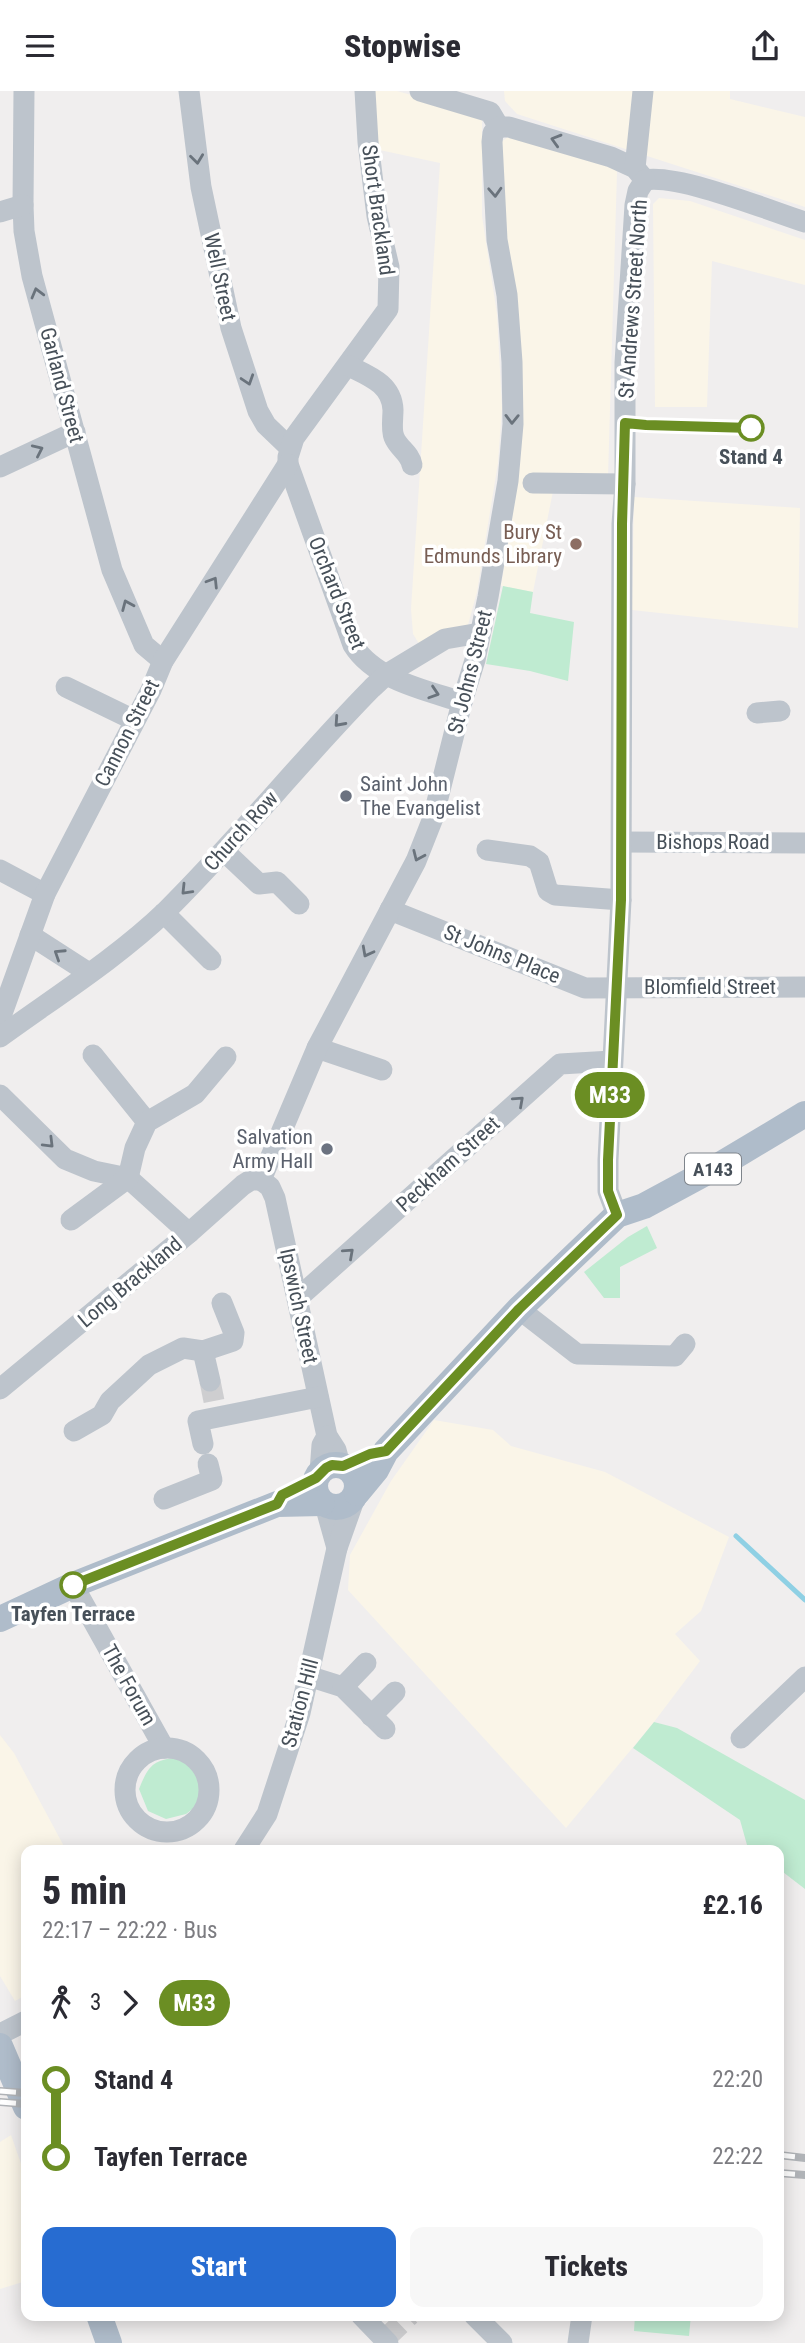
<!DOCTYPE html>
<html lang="en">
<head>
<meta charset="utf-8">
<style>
	body { margin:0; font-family:"Roboto Condensed",sans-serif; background:#f7f7f7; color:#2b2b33; height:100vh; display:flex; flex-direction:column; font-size:26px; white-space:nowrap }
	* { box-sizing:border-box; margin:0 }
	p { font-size:23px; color:#7c7c81 }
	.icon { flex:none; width:38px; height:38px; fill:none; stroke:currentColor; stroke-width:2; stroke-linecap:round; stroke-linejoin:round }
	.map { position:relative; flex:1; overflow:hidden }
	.sheet { position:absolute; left:21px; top:1754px; width:763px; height:476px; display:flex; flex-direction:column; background:#fff; border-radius:14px; box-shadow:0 4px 18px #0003 }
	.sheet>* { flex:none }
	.badge { padding:0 14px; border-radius:23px; font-size:24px; line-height:46px }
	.map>.badge { position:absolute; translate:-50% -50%; box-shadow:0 0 0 4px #fff }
	.legs { display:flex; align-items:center; gap:10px; height:77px; padding:0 21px; font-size:23px }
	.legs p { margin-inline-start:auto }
	.summary { display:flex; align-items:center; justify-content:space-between; height:119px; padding:0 21px }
	h1 { font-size:38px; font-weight:800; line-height:52px }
	.action { display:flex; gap:14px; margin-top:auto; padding:14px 21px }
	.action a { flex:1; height:80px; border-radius:14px; background:#276cd1; color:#fff; font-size:28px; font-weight:800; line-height:80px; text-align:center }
	.action a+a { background:#f7f7f7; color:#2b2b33 }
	ul { padding:0 21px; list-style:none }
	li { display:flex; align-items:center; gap:24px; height:77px; font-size:26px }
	li i { display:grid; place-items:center; width:10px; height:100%; margin:0 9px; background:currentColor }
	li i::after { content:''; width:18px; height:18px; margin:-9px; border:5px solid; border-radius:50%; background:#fff }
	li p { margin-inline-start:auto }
	li:first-child i { background:linear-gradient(#0000 50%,currentColor 0) }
	li:last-child i { background:linear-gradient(currentColor 50%,#0000 0) }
	header { display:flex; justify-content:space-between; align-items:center; height:91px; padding:0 21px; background:#fff; font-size:32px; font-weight:800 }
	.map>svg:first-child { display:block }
	.commercial { fill:#faf5e8 }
	.green { fill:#bfebd1 }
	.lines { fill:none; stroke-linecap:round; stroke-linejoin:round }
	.stream { stroke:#8fd0e4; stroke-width:5 }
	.minor-tunnel { stroke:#ceced0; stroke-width:21; stroke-dasharray:21 10; stroke-linecap:butt }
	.minor { stroke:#bdc4cc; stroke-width:21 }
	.major { stroke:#afbcca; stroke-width:26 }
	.rail-casing { stroke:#b0b3b7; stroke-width:8 }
	.rail { stroke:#fff; stroke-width:5; stroke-dasharray:16; stroke-linecap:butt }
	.oneway { stroke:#6a737c }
	.line-1-casing { stroke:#fff; stroke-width:16 }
	.line-1 { stroke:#6b8e23; stroke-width:10 }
	.stop-1-dot { fill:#fff; stroke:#6b8e23; stroke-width:3.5 }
	.education-dot { fill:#8d6e63; stroke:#fff; stroke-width:2.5 }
	.worship-dot { fill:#6b7280; stroke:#fff; stroke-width:2.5 }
	.labels { text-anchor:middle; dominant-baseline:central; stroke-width:7; stroke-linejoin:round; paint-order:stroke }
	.shield { fill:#fff; stroke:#7e848b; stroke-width:2 }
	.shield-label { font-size:19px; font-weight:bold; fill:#475059 }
	.street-label { font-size:21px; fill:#475059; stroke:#fff }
	.stop-label { font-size:21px; font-weight:bold; fill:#475059; stroke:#fff }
	.education-label { font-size:21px; fill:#785e54; stroke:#fff; text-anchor:end }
	.worship-label { font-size:21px; fill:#5b616d; stroke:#fff; text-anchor:start }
</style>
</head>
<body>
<header><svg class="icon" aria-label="menu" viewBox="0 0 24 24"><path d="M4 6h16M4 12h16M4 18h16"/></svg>Stopwise<svg class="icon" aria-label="share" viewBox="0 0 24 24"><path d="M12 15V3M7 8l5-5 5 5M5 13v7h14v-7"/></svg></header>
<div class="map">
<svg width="805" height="2252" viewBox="0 0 805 2252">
	<rect width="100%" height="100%" fill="#f0eeee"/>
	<g class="commercial">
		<polygon points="372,0 397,0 482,24 482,125 497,223 502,317 498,372 477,501 468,534 421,556 413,543 411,518 440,72 375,58"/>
		<polygon points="504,0 730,0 730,8 805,26 805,116 517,23 505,10"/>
		<polygon points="508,46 613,76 617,81 608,386 556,385 533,501 501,495 512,428 519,349 501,51"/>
		<polygon points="659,107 690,110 805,149 805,194 712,170 707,316 655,316 653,113"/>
		<polygon points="634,406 800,417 798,537 632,519"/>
		<polygon points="434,1329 493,1339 511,1355 605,1381 729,1446 701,1520 675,1543 700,1570 654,1631 566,1737 348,1499 350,1464 391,1390"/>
		<polygon points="0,1644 14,1662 66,1759 26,1759 26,1904 15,1910 0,1885"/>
		<polygon points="11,2044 26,2087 26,2190 0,2198 0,2051"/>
	</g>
	<g class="green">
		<polygon points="503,495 533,501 530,522 574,531 568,590 530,580 486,573"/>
		<polygon points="647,1135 657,1157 620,1176 620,1207 604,1207 584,1181 628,1146"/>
		<polygon points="654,1631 677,1637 805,1709 805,1798 779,1778 779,1759 753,1759 747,1754 740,1729 633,1657"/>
		<path d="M 176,1667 C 200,1680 203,1686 199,1713 L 186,1723 L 166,1728 L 148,1720 L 139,1698 C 148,1676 152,1669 176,1667 Z"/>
		<polygon points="635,2224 691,2224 689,2245 634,2240"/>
	</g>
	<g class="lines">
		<polyline class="stream" points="736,1445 805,1509"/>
		<g class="minor-tunnel">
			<polyline points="210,1290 214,1310"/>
			<polyline points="385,2248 410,2224"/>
		</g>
		<g class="minor">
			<polyline points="24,0 23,114 24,140 32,185 112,479 144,554 163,570"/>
			<polyline points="189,0 201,96 231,237 258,320 266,334 290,357"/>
			<path d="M 365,0 L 368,51 L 377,125 L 389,176 L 388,218 L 294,347 L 288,366 L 288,373 L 353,554 C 375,589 425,599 462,611"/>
			<polyline points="420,0 490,21 499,36"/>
			<polyline points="499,36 509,36 611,66 635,77 645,89"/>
			<polyline points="635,77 643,0"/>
			<path d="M 645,89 C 679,83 768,119 805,131"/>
			<polyline points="0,121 23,114"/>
			<path d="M 349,275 C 369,285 392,293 393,319 C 393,327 391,339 394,346 C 398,357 410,362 412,374"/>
			<polyline points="0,376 75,341"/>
			<polyline points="533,392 625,393"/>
			<polyline points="66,596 134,629"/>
			<polyline points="757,622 780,620"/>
			<polyline points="622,751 805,752"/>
			<polyline points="487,759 530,765 539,771 548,800 555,804 621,809"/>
			<polyline points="224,760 259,793 277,791 299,813"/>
			<polyline points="0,779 45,803"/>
			<polyline points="390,819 585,897 805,896"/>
			<polyline points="164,822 211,869"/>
			<polyline points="30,844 89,882"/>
			<polyline points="0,928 45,803 151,599 163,570 288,373"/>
			<path d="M 0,946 C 55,906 117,867 166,820 C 238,749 301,669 372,597 L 387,583 L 445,548 L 480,542"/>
			<polyline points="317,957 382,979"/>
			<polyline points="93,964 147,1031"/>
			<polyline points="0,1004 65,1068 94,1080 128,1087 189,1142"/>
			<polyline points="261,1089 317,957 416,770 433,727 462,611 475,569 488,506 508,390 513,333 512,271 507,204 497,149 492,51 493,42 499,36"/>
			<polyline points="261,1089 270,1096 275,1107 327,1345 336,1359 340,1374"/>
			<polyline points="617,1124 608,1100 608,1069 621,809 622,433 625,393 625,272 635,114 638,100 645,89"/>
			<polyline points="71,1129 128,1087 135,1057 147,1031 195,1003 226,966"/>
			<polyline points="298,1207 560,973 612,970"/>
			<polyline points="519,1218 577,1263 675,1265 685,1253"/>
			<polyline points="203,1260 210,1290"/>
			<polyline points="0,1298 189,1142 243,1094 251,1089 261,1089"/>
			<polyline points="74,1340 102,1324 110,1310 149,1274 183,1257 203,1260 233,1250 234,1242 222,1212"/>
			<polyline points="203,1353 198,1330 318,1306"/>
			<polyline points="320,1381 322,1354 327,1345"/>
			<polyline points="164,1408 212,1389 208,1373"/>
			<polyline points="325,1414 337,1457"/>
			<polyline points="73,1494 164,1657"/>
			<polyline points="308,1585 343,1596 385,1638"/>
			<polyline points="343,1596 366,1572"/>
			<polyline points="371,1625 395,1601"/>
			<polyline points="741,1647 805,1586"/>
			<circle cx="167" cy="1699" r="42"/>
			<polyline points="244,1759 267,1723 300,1622 337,1457 354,1409"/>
			<polyline points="0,1943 26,1930"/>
			<polyline points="361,2224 388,2252"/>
			<polyline points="474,2224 502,2252"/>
			<polyline points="578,2252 582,2224"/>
		</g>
		<g class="major">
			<circle cx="336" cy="1395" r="21"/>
			<polyline points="357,1402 376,1379 386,1360 519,1218 617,1124 644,1115 720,1074 805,1023"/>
			<polyline points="0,1528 73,1494 277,1413 322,1412"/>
			<polyline points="0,1955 26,2016"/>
			<polyline points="99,2224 109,2252"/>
		</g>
		<defs>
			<g id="rail">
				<polyline points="0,2000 26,2002"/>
				<polyline points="0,2011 26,2013"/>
				<polyline points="779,2064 805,2067"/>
				<polyline points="779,2082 805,2084"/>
			</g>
		</defs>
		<use href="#rail" class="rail-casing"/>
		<use href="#rail" class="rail"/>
	</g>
	<defs><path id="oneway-chevron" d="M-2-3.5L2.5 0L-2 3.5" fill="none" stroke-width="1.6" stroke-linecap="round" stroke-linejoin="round" transform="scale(1.75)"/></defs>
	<g class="oneway">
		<use href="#oneway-chevron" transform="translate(556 49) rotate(-164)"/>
		<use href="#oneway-chevron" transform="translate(197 68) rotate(83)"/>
		<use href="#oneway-chevron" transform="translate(495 101) rotate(87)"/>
		<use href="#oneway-chevron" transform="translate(37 202) rotate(-105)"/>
		<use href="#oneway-chevron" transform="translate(248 289) rotate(72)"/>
		<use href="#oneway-chevron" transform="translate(512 328) rotate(91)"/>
		<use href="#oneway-chevron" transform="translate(38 359) rotate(-25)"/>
		<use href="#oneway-chevron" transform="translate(213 491) rotate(-58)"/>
		<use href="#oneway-chevron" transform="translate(127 514) rotate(-113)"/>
		<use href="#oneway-chevron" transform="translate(434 602) rotate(18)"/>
		<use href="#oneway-chevron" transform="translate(339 631) rotate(132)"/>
		<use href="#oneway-chevron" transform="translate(418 765) rotate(114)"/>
		<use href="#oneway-chevron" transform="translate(186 799) rotate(134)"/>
		<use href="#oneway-chevron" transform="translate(367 861) rotate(118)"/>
		<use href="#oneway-chevron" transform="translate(59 863) rotate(-147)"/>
		<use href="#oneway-chevron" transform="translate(519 1010) rotate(-42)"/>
		<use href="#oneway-chevron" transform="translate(49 1052) rotate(45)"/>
		<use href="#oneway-chevron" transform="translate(349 1162) rotate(-42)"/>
	</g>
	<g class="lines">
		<defs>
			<polyline id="line-1" points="73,1494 277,1413 282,1404 316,1387 326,1377 332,1374 343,1375 370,1363 386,1360 519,1218 617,1124 608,1100 608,1069 621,809 622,433 625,332 646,334 751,337"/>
		</defs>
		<use href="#line-1" class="line-1-casing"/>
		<use href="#line-1" class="line-1"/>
	</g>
	<g class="stop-1-dot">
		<circle cx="751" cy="337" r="12"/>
		<circle cx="73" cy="1494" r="12"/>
	</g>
	<circle class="education-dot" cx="576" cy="453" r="7"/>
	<g class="worship-dot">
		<circle cx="346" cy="705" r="7"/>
		<circle cx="327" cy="1058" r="7"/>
	</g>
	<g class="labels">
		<rect class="shield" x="685" y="1062.5" width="56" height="31" rx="5"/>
		<g class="shield-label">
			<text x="713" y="1078">A143</text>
		</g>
		<g class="street-label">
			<text transform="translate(378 119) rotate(82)">Short Brackland</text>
			<text transform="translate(220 186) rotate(78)">Well Street</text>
			<text transform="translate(633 208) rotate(-86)">St Andrews Street North</text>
			<text transform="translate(62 294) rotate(75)">Garland Street</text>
			<text transform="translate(337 502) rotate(68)">Orchard Street</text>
			<text transform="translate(470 581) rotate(-76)">St Johns Street</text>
			<text transform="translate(127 642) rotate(-63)">Cannon Street</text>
			<text transform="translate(241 740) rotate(-48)">Church Row</text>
			<text x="713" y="751">Bishops Road</text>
			<text transform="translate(502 863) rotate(22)">St Johns Place</text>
			<text x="710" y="896">Blomfield Street</text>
			<text transform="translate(448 1073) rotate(-42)">Peckham Street</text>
			<text transform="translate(130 1191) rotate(-40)">Long Brackland</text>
			<text transform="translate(299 1215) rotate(78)">Ipswich Street</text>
			<text transform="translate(129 1594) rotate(61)">The Forum</text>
			<text transform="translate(300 1612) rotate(-75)">Station Hill</text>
		</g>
		<g class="stop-label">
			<text x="751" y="366">Stand 4</text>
			<text x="73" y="1523">Tayfen Terrace</text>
		</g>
		<g class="education-label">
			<text x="562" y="441">Bury St<tspan x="562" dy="24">Edmunds Library</tspan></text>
		</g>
		<g class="worship-label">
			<text x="360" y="693">Saint John<tspan x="360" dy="24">The Evangelist</tspan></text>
			<text x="313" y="1046" text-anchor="end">Salvation<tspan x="313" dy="24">Army Hall</tspan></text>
		</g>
	</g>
</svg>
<b class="badge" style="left:610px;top:1004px;background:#6b8e23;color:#fff">M33</b>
<section class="sheet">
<div class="summary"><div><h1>5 min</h1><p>22:17 – 22:22 · Bus</p></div><b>£2.16</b></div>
<div class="legs"><svg class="icon" aria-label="walk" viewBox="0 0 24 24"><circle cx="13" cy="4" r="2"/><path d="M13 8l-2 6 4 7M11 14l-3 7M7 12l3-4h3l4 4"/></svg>3<svg class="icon" aria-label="forward" viewBox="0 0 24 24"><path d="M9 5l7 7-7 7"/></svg><b class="badge" style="background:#6b8e23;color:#fff">M33</b></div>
<ul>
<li><i style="color:#6b8e23"></i><b>Stand 4</b><p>22:20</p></li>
<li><i style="color:#6b8e23"></i><b>Tayfen Terrace</b><p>22:22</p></li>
</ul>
<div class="action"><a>Start</a><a>Tickets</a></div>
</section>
</div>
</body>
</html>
